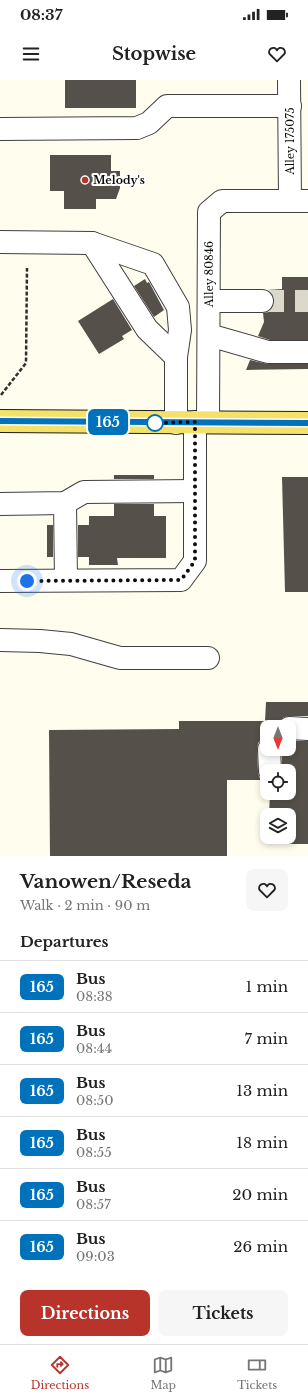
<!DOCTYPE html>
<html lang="en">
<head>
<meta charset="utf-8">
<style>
	body { margin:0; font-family:"Libre Baskerville",serif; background:#f6f6f6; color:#222; height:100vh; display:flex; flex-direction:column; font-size:15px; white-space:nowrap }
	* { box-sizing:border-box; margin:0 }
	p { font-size:13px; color:#767676 }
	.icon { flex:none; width:22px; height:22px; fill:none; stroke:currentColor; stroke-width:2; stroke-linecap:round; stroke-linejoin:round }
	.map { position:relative; height:776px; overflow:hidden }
	.panel { display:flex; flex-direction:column; background:#fff; flex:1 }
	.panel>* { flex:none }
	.badge { padding:0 8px; border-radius:6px; font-size:14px; line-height:26px }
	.needle { width:26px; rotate:180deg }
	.tools { position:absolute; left:260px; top:640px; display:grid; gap:8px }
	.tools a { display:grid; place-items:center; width:36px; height:36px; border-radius:8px; background:#fff; box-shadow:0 2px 6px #0003; font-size:20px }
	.you { position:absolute; width:20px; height:20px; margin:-10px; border:3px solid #fff; border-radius:50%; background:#1a73e8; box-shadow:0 0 0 6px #1a73e833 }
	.map>.badge { position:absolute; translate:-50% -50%; box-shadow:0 0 0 2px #fff }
	h2 { padding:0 20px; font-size:15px; line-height:36px }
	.round { display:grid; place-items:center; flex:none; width:42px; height:42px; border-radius:8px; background:#f6f6f6 }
	.headline { display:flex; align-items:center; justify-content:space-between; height:68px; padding:0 20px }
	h1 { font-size:19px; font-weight:700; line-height:30px }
	.button { display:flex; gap:8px; margin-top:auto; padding:8px 20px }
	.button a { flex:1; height:46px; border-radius:8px; background:#b8342b; color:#fff; font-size:16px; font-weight:700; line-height:46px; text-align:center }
	.button a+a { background:#f6f6f6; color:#222 }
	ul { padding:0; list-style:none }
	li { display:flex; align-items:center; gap:12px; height:52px; padding:0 20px; border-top:1px solid #e0e0e0 }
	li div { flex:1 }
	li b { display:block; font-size:15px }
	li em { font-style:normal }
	li .badge { min-width:44px; font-weight:700; text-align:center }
	.status { display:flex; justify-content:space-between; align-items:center; height:28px; padding:0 20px; background:#fff; direction:ltr }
	.status svg { height:11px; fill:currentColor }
	header { display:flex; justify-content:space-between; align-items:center; height:52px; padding:0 20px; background:#fff; font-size:18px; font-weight:700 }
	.menu { display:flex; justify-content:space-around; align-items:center; height:56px; border-top:1px solid #e0e0e0; background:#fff; font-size:11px; color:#767676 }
	.menu a { display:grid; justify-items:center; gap:2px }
	.menu .on { color:#b8342b }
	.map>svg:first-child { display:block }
	.building { fill:#55504a }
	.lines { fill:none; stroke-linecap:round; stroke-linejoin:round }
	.minor-tunnel { stroke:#dad9cc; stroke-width:22; stroke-dasharray:22 11; stroke-linecap:butt }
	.minor-casing { stroke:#404040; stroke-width:24 }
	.major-casing { stroke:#1e1e1e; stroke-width:24 }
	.path { stroke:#2f2f2f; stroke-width:2.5; stroke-dasharray:4 2; stroke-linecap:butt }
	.minor { stroke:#fff; stroke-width:22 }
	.major { stroke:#f3e169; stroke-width:22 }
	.line-casing { stroke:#fff; stroke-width:9 }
	.line { stroke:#0072bc; stroke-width:6 }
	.walk { stroke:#0d0d0d; stroke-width:4; stroke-dasharray:0 7.2 }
	.poi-dot { fill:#b8342b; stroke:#fff; stroke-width:1.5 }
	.stop-dot { fill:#fff; stroke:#0072bc; stroke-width:2 }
	.labels { text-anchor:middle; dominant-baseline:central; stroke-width:4; stroke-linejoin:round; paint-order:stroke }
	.street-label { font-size:11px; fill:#0d0d0d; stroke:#fff }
	.poi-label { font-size:11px; font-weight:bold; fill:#0d0d0d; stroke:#fff; text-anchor:start }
</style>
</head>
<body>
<div class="status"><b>08:37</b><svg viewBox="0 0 49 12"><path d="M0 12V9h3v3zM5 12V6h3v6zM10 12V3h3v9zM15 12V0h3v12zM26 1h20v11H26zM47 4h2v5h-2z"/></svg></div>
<header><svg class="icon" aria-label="menu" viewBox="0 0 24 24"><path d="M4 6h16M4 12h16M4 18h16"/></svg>Stopwise<svg class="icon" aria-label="heart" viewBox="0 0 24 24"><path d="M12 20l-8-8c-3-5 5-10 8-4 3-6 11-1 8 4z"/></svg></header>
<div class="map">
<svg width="308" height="776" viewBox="0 0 308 776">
	<rect width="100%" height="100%" fill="#fefdee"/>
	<g class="building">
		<rect x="65" y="0" width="71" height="28"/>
		<polygon points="50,75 111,75 111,91 120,91 120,108 116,119 96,119 96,129 64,129 64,111 50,111"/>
		<polygon points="282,197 308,197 308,260 270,260 258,256 264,242 263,233 269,232 273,228 274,221 273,214 267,210 282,209"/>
		<polygon points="145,199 147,203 149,202 164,230 154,237 134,206"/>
		<polygon points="113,219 132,250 122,256 124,259 99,274 78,241"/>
		<polygon points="250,280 268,284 308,284 308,289 246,290"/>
		<rect x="114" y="395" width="40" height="4"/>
		<polygon points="282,397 308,397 308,512 285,512"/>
		<polygon points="114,424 154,424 154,436 166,436 166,478 117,478 118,485 89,485 89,477 78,477 78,445 89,445 89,436 114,436"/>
		<rect x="47" y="445" width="6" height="32"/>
		<polygon points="266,622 308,622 308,636 290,636 284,637 279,641 277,647 267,647 267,657 262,659 258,663 257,670 258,692 259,697 262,700 227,700 227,776 50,776 49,650 179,649 179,641 265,641"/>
		<polygon points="289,661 308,661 308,764 269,764 269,757 289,757 289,735 269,735 270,713 289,713 289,691 282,691 282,669 289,669"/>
	</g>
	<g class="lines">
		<polyline class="minor-tunnel" points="262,221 308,221"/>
		<defs>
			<g id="minor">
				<polyline points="289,0 290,121"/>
				<polyline points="0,49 137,48 149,43 167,26 290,26"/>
				<polyline points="0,162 92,163 153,184 178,227 180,250 176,277 176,343"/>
				<polyline points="92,163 147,249 176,277"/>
				<polyline points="209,221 262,221"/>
				<polyline points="209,255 268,272 308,272"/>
				<polyline points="208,342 209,132 222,121 308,121"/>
				<polyline points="65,423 66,500"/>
				<polyline points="0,424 65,423 84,412 195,411"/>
				<polyline points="0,501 181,500 195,481 195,342"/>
				<polyline points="0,560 40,561 71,564 120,578 208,578"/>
				<polyline points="289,648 308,649"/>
				<polyline points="269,669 270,691"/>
			</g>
			<polyline id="major" points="0,341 308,343"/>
		</defs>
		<use href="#minor" class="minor-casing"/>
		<use href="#major" class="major-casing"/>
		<polyline class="path" points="1,315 26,283 27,188"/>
		<use href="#minor" class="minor"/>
		<use href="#major" class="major"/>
	</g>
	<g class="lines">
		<defs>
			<polyline id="line" points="0,341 308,343"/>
		</defs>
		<use href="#line" class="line-casing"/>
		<use href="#line" class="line"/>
		<polyline class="walk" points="27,501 181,500 195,481 195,342 155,343"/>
	</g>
	<circle class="poi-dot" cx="85" cy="100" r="4"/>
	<circle class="stop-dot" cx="155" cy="343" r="8"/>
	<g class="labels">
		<g class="street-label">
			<text transform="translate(290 61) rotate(-90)">Alley 175075</text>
			<text transform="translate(209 194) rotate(-90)">Alley 80846</text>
		</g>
		<g class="poi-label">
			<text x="93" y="100">Melody's</text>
		</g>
	</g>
</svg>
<div class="tools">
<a><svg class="needle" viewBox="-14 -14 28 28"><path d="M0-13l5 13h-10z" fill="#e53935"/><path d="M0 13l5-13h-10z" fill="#767676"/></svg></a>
<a><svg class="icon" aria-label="locate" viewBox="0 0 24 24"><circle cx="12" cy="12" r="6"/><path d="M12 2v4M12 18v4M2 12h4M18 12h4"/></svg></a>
<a><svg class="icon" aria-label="layers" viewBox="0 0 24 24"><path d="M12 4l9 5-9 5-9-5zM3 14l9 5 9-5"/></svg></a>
</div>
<div class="you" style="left:27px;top:501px"></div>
<b class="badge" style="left:108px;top:342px;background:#0072bc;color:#fff">165</b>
</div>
<section class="panel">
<div class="headline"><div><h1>Vanowen/Reseda</h1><p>Walk · 2 min · 90 m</p></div><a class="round"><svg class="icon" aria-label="heart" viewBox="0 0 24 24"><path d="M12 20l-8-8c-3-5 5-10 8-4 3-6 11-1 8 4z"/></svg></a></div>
<h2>Departures</h2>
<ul>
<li><span class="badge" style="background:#0072bc;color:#fff">165</span><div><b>Bus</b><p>08:38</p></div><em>1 min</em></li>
<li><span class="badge" style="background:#0072bc;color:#fff">165</span><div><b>Bus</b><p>08:44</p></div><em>7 min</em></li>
<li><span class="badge" style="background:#0072bc;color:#fff">165</span><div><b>Bus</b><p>08:50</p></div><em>13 min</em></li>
<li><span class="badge" style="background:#0072bc;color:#fff">165</span><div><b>Bus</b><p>08:55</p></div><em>18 min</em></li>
<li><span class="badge" style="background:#0072bc;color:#fff">165</span><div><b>Bus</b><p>08:57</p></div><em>20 min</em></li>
<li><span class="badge" style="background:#0072bc;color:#fff">165</span><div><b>Bus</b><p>09:03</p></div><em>26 min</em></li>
</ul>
<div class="button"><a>Directions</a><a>Tickets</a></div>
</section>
<nav class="menu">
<a class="on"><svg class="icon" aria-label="directions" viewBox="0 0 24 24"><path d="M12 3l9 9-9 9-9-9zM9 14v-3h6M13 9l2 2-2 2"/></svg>Directions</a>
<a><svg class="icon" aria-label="map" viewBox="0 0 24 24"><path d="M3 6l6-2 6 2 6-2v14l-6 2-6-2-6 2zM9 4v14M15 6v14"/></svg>Map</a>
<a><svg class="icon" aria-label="tickets" viewBox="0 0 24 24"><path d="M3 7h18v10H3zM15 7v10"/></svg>Tickets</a>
</nav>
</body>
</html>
